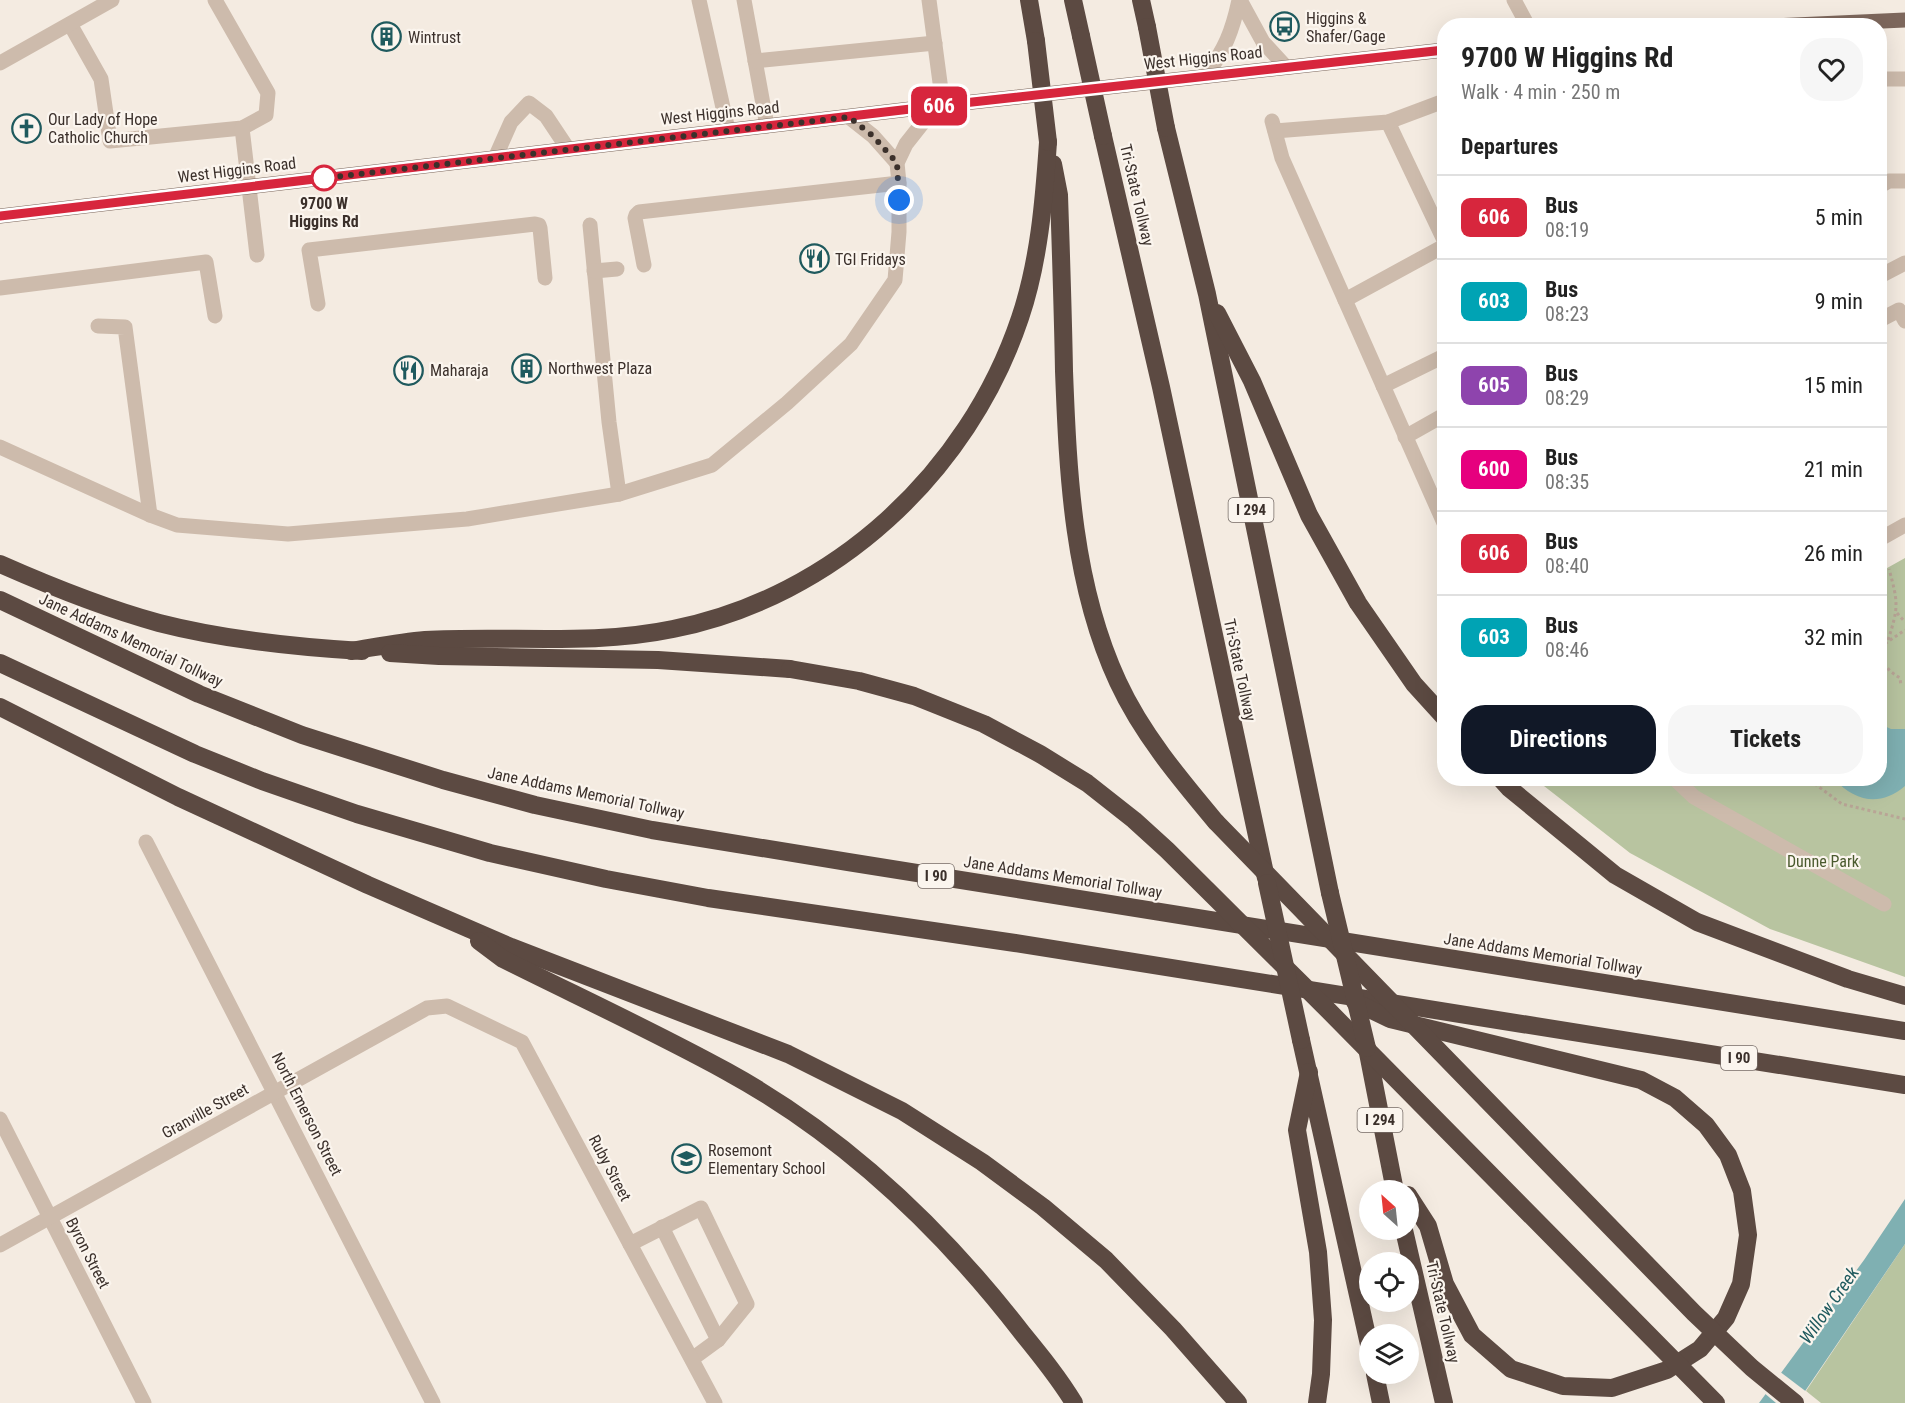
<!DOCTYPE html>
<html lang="en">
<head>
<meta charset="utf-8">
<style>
	body { margin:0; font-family:"Roboto Condensed",sans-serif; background:#f6f6f6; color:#222; height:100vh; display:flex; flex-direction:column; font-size:22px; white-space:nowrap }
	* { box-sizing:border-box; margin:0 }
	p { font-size:20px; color:#767676 }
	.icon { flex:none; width:33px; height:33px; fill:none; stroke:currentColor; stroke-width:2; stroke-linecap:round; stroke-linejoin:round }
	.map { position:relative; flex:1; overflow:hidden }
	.sheet { position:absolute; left:1437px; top:18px; width:450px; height:768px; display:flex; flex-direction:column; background:#fff; border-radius:24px; box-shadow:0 6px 24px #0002 }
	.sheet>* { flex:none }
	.badge { padding:0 12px; border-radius:9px; font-size:21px; line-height:39px }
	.needle { width:39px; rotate:333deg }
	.buttons { position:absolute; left:1359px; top:1180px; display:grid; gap:12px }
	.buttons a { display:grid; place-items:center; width:60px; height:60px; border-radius:50%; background:#fff; box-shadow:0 6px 24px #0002; font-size:30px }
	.you { position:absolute; width:30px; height:30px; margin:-15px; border:4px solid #fff; border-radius:50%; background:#1a73e8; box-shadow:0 0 0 9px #1a73e833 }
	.map>.badge { position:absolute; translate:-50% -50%; box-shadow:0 0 0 3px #fff }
	h2 { padding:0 24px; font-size:22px; line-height:54px }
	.round { display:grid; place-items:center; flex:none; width:63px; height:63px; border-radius:24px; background:#f6f6f6 }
	.overview { display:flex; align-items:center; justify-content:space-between; height:102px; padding:0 24px }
	h1 { font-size:28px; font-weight:700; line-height:45px }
	.action { display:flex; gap:12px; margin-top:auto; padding:12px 24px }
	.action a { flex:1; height:69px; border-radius:24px; background:#111827; color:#fff; font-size:24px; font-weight:700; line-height:69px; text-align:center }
	.action a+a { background:#f6f6f6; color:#222 }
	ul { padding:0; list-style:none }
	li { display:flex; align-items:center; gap:18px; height:84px; padding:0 24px; border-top:2px solid #e0e0e0 }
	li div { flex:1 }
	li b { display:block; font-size:22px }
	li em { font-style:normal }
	li .badge { min-width:66px; font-weight:700; text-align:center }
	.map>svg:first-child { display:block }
	.green { fill:#b8c4a0 }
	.water { fill:#7fb0b2 }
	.pier { fill:#f4ebe1 }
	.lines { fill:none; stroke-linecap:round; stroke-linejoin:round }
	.path { stroke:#b9a596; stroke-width:3; stroke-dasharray:3 3; stroke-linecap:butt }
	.minor { stroke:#cdbbac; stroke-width:15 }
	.major { stroke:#7d675c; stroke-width:15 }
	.highway { stroke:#5c4a42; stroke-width:18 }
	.highway-bridge { stroke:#5c4a42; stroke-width:18 }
	.line-casing { stroke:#fff; stroke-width:14 }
	.line { stroke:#d7263d; stroke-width:9 }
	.walk { stroke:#3b302b; stroke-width:6; stroke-dasharray:0 10.8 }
	.stop-dot { fill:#fff; stroke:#d7263d; stroke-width:3 }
	.labels { text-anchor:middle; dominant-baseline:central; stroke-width:4.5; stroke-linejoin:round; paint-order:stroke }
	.shield { fill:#fbf5ee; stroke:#756b66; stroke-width:1.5 }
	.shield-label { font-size:15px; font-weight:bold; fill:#3b302b }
	.poi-label { font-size:16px; fill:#3b302b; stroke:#fbf5ee; text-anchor:start }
	.street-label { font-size:16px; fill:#3b302b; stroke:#fbf5ee }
	.stop-label { font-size:16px; font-weight:bold; fill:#3b302b; stroke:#fbf5ee }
	.park-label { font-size:16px; fill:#4a5a2e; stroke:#fbf5ee }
	.water-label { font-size:18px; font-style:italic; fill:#1f5a5e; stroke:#fbf5ee }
</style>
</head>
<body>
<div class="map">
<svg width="1905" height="1403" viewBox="0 0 1905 1403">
	<rect width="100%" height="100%" fill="#f4ebe1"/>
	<g class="green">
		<polygon points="1905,558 1905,977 1770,929 1630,853 1535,779 1880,778 1880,572"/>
		<polygon points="1905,1244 1905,1403 1821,1403 1806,1391"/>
	</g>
	<g class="water">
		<path d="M 1880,724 L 1891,729 L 1905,729 L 1905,786 C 1880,807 1856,802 1834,779 L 1880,778 Z"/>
		<polygon points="1905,1199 1905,1244 1797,1403 1759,1403 1864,1260"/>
	</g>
	<polygon class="pier" points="1779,1371 1808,1393 1801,1403 1776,1403 1763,1392"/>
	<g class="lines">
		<g class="path">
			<polyline points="1897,613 1905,622"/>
			<path d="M 1888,640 C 1899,607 1898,602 1889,569"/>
			<path d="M 1880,646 C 1881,663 1886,669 1900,678 L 1901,686"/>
			<polyline points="1880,647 1905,630"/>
			<polyline points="1813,778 1815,784 1842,804 1905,819"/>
		</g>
		<g class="minor">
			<polyline points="699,0 728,130"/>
			<polyline points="744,0 767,126"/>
			<polyline points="929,0 943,105"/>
			<polyline points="1240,0 1263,42 1286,67"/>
			<polyline points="1514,0 1528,26"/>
			<polyline points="70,24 101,79 110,141 242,128 266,115 268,93 215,0"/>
			<polyline points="755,61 935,43"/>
			<polyline points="0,63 112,0"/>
			<path d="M 1206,76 C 1225,48 1232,33 1239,0"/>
			<polyline points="1880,79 1905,79"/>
			<polyline points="849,117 873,136 897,163"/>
			<polyline points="1272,121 1282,158 1444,523"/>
			<polyline points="1388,122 1444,240"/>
			<polyline points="242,128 257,255"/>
			<polyline points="1275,131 1388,122 1444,101"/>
			<polyline points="495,158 511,122 529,103 546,116 568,149"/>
			<polyline points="899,183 897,163 906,144 936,106"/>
			<polyline points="1880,186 1889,181 1905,181"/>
			<polyline points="590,225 609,422 619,494"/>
			<polyline points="594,271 617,269"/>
			<polyline points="1880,276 1905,263"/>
			<polyline points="0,288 206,262 215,316"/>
			<polyline points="1345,300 1444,246"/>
			<polyline points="318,304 309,250 535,224 539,225 540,228 545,278"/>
			<polyline points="1880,320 1899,310 1905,321"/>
			<polyline points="98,326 125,327 150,515"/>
			<polyline points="1383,386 1444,356"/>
			<polyline points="1405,437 1444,415"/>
			<polyline points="0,447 150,515 177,525 288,534 467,519 619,494 712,465 787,403 851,344 895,280 899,232 899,183 639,212 636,215 635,218 644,265"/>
			<polyline points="1880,539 1905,525"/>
			<polyline points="1674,778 1694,797 1884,904"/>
			<polyline points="146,842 433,1403"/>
			<polyline points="0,1119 144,1403"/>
			<polyline points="662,1227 718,1340"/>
			<polyline points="630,1244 701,1208 747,1304 718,1340 692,1359"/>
			<polyline points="0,1245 427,1008 447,1006 522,1042 715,1403"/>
		</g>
		<g class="major">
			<polyline points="1773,26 1905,20"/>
			<polyline points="0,216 936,106 1444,50"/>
		</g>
		<g class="highway">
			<polyline points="1029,0 1036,41"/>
			<polyline points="1073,0 1081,36"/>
			<polyline points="1141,0 1147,27"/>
			<polyline points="1166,128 1207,294 1330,893"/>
			<polyline points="1103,136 1161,387 1266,878"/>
			<path d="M 1053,164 L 1059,195 C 1061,254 1063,313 1064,371 C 1068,476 1073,585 1118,682 C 1142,734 1180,779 1216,822"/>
			<polyline points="1217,313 1252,381 1309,515 1358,603 1414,684 1444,717"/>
			<path d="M 0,564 C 52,587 104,608 159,623 C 225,640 294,647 362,651"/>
			<polyline points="0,600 199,694 302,735 443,780 535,805 652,830 848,862 1905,1031"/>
			<path d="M 351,651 C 376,647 401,642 425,640 C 508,635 592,646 673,629 C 834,597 968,473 1020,318 C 1039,262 1044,201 1048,142"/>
			<polyline points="390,653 439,656 658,660 790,669"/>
			<polyline points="0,663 195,754 262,781 357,814 490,853 606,879 708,898 1015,943 1905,1085"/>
			<polyline points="0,707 178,797 368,885 511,947 788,1054 902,1111 982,1162 1043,1207 1106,1260 1173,1329 1238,1403"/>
			<polyline points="1500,778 1509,788 1615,875 1697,922 1848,979 1905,996"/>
			<path d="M 479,941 L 503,959 C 577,996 653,1031 726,1071 C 843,1135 942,1229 1023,1334 C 1041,1356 1059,1378 1074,1403"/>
			<polyline points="1355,1002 1390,1019 1641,1080 1675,1098 1706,1125 1728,1155 1742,1191 1748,1235 1741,1284 1726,1318 1700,1349 1667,1370 1612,1388 1563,1386 1511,1369 1472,1335 1445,1284 1428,1226 1408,1195"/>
			<polyline points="1301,1040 1370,1349"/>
			<polyline points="1367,1048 1395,1191"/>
			<polyline points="1309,1072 1297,1130 1318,1252 1323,1320 1321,1374 1317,1403"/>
			<polyline points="1404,1230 1444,1403"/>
			<polyline points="1375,1374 1381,1403"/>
		</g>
		<g class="highway-bridge">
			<polyline points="1147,27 1166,128"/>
			<polyline points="1081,36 1103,136"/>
			<polyline points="1036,41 1048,142"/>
			<polyline points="790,669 859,681 914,696 984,724 1040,754 1087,783 1134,820 1167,850 1323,1005 1716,1403"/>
			<polyline points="1216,822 1694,1313 1752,1368 1795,1403"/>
			<polyline points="1267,883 1301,1040"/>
			<polyline points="1330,893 1367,1048"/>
		</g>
	</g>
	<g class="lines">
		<defs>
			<polyline id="line" points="0,216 936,106 1444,50"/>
		</defs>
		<use href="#line" class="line-casing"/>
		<use href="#line" class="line"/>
		<polyline class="walk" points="324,178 316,179 849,117 873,136 897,163 899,200"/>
	</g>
	<defs>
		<symbol id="bus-ring" viewBox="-11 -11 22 22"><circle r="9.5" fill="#fbf5ee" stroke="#1f5a5e" stroke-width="1.5"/><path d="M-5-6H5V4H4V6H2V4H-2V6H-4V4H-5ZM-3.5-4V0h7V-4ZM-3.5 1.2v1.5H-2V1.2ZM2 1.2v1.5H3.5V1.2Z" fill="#1f5a5e"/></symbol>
		<symbol id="building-ring" viewBox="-11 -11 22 22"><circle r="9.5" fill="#fbf5ee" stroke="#1f5a5e" stroke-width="1.5"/><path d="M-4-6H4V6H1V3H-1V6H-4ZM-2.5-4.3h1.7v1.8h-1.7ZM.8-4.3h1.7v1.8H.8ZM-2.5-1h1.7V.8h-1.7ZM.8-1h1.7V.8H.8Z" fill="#1f5a5e"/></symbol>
		<symbol id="church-ring" viewBox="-11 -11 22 22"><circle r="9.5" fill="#fbf5ee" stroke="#1f5a5e" stroke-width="1.5"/><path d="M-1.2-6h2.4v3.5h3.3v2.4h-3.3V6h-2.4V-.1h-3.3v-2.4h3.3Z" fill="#1f5a5e"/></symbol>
		<symbol id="restaurant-ring" viewBox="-11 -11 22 22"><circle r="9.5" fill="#fbf5ee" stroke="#1f5a5e" stroke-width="1.5"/><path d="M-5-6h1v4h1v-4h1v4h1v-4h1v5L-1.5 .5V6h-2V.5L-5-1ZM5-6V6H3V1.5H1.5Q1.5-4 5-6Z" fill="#1f5a5e"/></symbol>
		<symbol id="school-ring" viewBox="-11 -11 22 22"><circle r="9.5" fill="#fbf5ee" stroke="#1f5a5e" stroke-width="1.5"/><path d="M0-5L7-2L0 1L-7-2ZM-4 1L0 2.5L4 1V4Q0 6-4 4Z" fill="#1f5a5e"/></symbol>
	</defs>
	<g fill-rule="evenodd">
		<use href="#bus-ring" x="1268" y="10" width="33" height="33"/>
		<use href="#building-ring" x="370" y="20" width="33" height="33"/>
		<use href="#church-ring" x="10" y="112" width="33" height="33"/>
		<use href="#restaurant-ring" x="798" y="242" width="33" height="33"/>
		<use href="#building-ring" x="510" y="352" width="33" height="33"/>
		<use href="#restaurant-ring" x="392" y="354" width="33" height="33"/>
		<use href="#school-ring" x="670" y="1142" width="33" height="33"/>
	</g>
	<circle class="stop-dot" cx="324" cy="178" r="12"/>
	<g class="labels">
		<g class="shield">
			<rect x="1228.5" y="498" width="45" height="24" rx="4.5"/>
			<rect x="918" y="864" width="36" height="24" rx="4.5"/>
			<rect x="1721" y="1046" width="36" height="24" rx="4.5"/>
			<rect x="1357.5" y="1108" width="45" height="24" rx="4.5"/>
		</g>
		<g class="shield-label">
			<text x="1251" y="510">I 294</text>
			<text x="936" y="876">I 90</text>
			<text x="1739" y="1058">I 90</text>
			<text x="1380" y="1120">I 294</text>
		</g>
		<g class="poi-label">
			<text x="1306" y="18">Higgins &amp;<tspan x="1306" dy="18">Shafer/Gage</tspan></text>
			<text x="408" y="37">Wintrust</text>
			<text x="48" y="119">Our Lady of Hope<tspan x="48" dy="18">Catholic Church</tspan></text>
			<text x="835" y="259">TGI Fridays</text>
			<text x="548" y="368">Northwest Plaza</text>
			<text x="430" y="370">Maharaja</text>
			<text x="708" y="1150">Rosemont<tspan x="708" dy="18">Elementary School</tspan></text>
		</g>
		<g class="street-label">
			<text transform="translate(1203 58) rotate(-6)">West Higgins Road</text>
			<text transform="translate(720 113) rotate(-6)">West Higgins Road</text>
			<text transform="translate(237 170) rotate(-7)">West Higgins Road</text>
			<text transform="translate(1137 195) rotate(77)">Tri-State Tollway</text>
			<text transform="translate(131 640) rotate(25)">Jane Addams Memorial Tollway</text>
			<text transform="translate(1240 670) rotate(78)">Tri-State Tollway</text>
			<text transform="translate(586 793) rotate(12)">Jane Addams Memorial Tollway</text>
			<text transform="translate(1063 877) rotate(9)">Jane Addams Memorial Tollway</text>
			<text transform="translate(1543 954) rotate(9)">Jane Addams Memorial Tollway</text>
			<text transform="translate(205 1111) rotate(-29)">Granville Street</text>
			<text transform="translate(307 1114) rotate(63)">North Emerson Street</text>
			<text transform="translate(610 1168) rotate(62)">Ruby Street</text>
			<text transform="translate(88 1253) rotate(63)">Byron Street</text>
			<text transform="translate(1443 1312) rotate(77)">Tri-State Tollway</text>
		</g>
		<g class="stop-label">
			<text x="324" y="203">9700 W<tspan x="324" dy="18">Higgins Rd</tspan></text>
		</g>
		<g class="park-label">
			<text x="1823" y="861">Dunne Park</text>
		</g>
		<g class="water-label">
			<text transform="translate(1829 1305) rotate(-55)">Willow Creek</text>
		</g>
	</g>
</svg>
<div class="buttons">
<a><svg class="needle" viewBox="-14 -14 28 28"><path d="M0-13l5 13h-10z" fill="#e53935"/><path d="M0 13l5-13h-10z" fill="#767676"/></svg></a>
<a><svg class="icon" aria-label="locate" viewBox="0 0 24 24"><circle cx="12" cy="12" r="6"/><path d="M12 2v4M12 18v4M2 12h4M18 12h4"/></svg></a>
<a><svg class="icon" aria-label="layers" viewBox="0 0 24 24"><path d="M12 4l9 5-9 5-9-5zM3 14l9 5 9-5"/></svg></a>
</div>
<div class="you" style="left:899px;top:200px"></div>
<b class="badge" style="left:939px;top:106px;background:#d7263d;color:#fff">606</b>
<section class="sheet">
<div class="overview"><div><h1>9700 W Higgins Rd</h1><p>Walk · 4 min · 250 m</p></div><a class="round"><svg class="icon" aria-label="heart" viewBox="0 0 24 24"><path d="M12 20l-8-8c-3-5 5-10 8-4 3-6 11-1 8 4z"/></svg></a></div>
<h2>Departures</h2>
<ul>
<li><span class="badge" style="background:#d7263d;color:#fff">606</span><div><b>Bus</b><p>08:19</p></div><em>5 min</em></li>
<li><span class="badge" style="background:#00a3b4;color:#fff">603</span><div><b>Bus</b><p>08:23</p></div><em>9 min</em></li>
<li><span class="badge" style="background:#8e44ad;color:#fff">605</span><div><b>Bus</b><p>08:29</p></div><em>15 min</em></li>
<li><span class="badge" style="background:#e6007e;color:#fff">600</span><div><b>Bus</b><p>08:35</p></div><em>21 min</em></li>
<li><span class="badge" style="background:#d7263d;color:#fff">606</span><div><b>Bus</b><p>08:40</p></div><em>26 min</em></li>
<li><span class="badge" style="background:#00a3b4;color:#fff">603</span><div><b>Bus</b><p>08:46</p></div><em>32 min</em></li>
</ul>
<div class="action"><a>Directions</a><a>Tickets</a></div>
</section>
</div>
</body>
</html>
